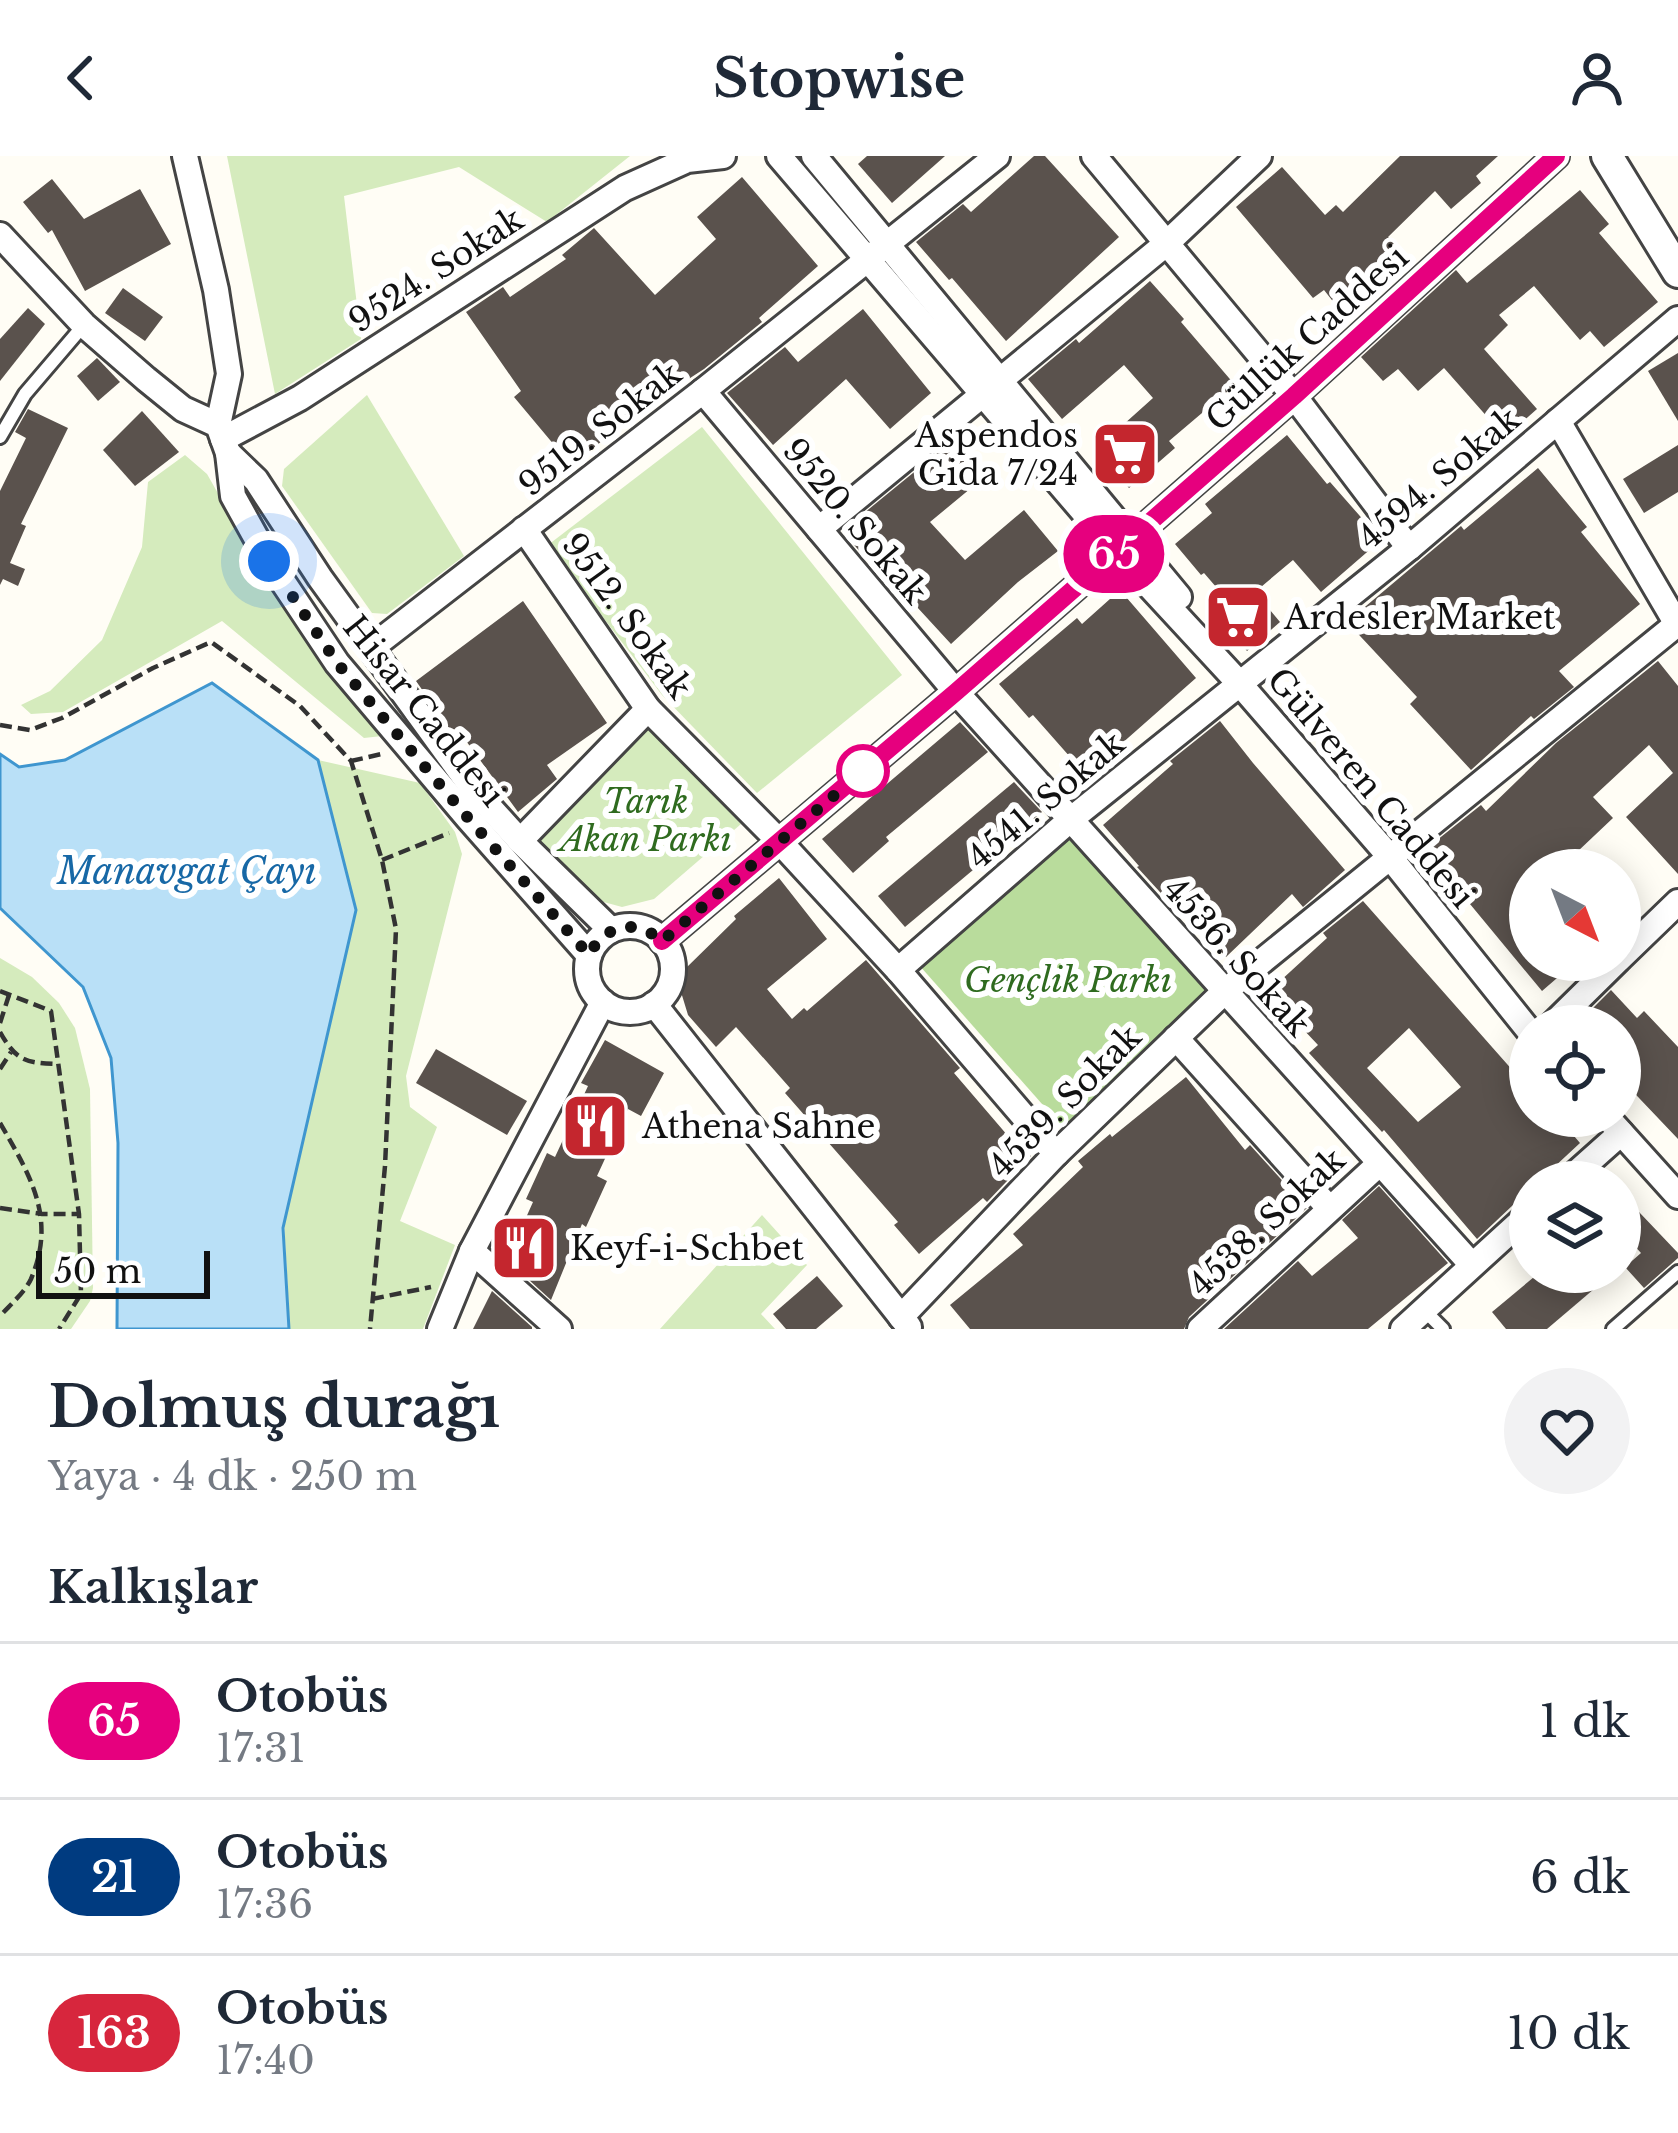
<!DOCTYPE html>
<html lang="tr">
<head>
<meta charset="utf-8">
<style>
	body { margin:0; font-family:"Libre Baskerville",serif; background:#f2f2f3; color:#1f2937; height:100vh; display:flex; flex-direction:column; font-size:45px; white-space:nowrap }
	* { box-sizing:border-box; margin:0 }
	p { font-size:39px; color:#747a83 }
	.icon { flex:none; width:66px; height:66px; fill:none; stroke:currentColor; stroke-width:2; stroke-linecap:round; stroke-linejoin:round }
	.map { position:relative; height:1173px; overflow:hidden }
	.panel { display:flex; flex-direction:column; background:#fff; flex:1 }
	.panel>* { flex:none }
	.badge { padding:0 24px; border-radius:39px; font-size:42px; line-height:78px }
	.needle { width:78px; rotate:138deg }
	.controls { position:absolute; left:1509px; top:693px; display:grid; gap:24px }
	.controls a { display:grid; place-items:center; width:132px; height:132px; border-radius:50%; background:#fff; box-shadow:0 6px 30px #0003; font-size:60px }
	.scale { position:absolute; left:36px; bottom:30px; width:174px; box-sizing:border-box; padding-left:12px; border:6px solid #111; border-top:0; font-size:33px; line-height:42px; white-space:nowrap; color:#111; -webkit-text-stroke:9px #fff; paint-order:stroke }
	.you { position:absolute; width:60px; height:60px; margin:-30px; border:9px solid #fff; border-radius:50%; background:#1a73e8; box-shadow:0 0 0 18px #1a73e833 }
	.map>.badge { position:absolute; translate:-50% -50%; box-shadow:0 0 0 6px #fff }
	h2 { padding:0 48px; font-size:45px; line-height:108px }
	.round { display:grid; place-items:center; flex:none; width:126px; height:126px; border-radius:63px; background:#f2f2f3 }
	.headline { display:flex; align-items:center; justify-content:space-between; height:204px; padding:0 48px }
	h1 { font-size:57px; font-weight:800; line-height:90px }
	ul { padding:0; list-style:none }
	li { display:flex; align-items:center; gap:36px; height:156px; padding:0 48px; border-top:3px solid #e0e1e3 }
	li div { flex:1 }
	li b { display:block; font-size:45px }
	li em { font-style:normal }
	li .badge { min-width:132px; font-weight:700; text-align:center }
	header { display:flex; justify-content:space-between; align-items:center; height:156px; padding:0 48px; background:#fff; font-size:54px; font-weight:800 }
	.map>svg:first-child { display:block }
	.green { fill:#d5ebbd }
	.forest { fill:#b9dc9c }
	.water { fill:#b9e0f7; stroke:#3f96cf; stroke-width:3 }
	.building { fill:#5a524d; fill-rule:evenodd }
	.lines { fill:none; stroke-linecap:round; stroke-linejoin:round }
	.service-casing { stroke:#444; stroke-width:18 }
	.minor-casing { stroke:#444; stroke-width:30 }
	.tertiary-casing { stroke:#444; stroke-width:36 }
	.path { stroke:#333; stroke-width:4.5; stroke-dasharray:12 6; stroke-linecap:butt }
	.service { stroke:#fff; stroke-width:12 }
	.minor { stroke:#fff; stroke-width:24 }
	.tertiary { stroke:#fff; stroke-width:30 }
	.line-casing { stroke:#fff; stroke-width:27 }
	.line { stroke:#e6007e; stroke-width:18 }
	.walk { stroke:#111; stroke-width:12; stroke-dasharray:0 21.6 }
	.stop-dot { fill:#fff; stroke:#e6007e; stroke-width:6 }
	.labels { text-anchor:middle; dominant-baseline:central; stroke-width:12; stroke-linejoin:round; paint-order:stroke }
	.street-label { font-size:33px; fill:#111; stroke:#fff }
	.poi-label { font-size:33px; fill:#111; stroke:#fff; text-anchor:start }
	.park-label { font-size:33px; font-style:italic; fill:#2f6b1f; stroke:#fff }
	.water-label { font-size:36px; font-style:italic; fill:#1768a6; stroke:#fff }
</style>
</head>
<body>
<header><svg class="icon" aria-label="back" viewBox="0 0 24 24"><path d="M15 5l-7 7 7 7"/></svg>Stopwise<svg class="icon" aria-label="person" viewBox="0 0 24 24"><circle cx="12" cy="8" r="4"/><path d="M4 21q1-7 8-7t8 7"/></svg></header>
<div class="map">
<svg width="1678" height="1173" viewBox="0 0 1678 1173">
	<rect width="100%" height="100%" fill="#fffdf5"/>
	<g class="green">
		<polygon points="227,0 630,0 547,66 459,11 344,40 361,183 275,238"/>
		<polygon points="367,239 464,400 387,458 372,457 282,330 284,313"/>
		<polygon points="702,271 902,519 757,637 662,539 548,389"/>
		<polygon points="185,299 207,318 270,429 344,534 391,579 364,582 222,465 63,556 31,558 21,549 50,535 102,484 142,391 148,326"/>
		<polygon points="647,567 741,668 654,743 622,751 589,742 535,689"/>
		<polygon points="318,604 420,627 455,676 462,698 406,920 410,951 437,971 400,1065 455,1089 423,1173 290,1173 284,1066 356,754"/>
		<polygon points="0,802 32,821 59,847 75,872 90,933 93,1132 90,1145 71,1173 0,1173"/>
		<polygon points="762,1059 807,1109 761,1158 775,1173 660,1173"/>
	</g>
	<polygon class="forest" points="1071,673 1218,838 1065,974 919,809"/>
	<polygon class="water" points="212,527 318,604 356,754 283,1072 289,1173 117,1173 118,987 111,902 83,831 0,752 0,598 19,611 65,604"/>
	<g class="building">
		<polygon points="867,0 945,0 892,47 858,8"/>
		<polygon points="1034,0 1045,0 1119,81 1006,185 952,122 949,124 916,86 963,48 971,56"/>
		<polygon points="1400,0 1498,0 1476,20 1481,27 1451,53 1435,35 1388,81 1402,96 1373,123 1370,119 1335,148 1324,134 1313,142 1236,51 1282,11 1325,59 1336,49 1343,56"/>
		<polygon points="742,21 818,110 759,162 762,166 704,213 667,237 665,234 622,273 620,270 579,304 562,284 555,290 514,241 521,235 466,156 503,131 510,141 566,103 562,99 594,72 655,139 716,83 697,61"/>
		<polygon points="52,23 84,63 140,33 171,88 85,135 52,74 48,77 23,46"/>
		<polygon points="1580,34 1609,68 1599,77 1658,146 1604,191 1590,175 1580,184 1534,130 1499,159 1508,169 1484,193 1537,253 1505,281 1444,212 1418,235 1398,213 1383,225 1361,201 1456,114 1467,127"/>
		<polygon points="1150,125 1184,163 1181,166 1235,229 1169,285 1175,292 1129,332 1095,294 1153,242 1124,209 1062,263 1028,223 1076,183 1079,187"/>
		<polygon points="123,132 163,161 145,185 105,157"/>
		<polygon points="28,152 45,168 0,225 0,183"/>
		<polygon points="863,153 931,237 890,273 846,223 773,289 727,237 785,191 798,206"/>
		<polygon points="1678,197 1678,265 1648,215"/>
		<polygon points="97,202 120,226 98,245 77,220"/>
		<polygon points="28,253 68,272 21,368 26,370 10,407 25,413 18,430 3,423 0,429 0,335 26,282 15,276"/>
		<polygon points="142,255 179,296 135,330 103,294"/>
		<polygon points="1287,279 1327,328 1330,326 1381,384 1321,436 1293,404 1255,436 1280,466 1247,495 1216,458 1229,446 1204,417 1201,419 1175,388 1212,357 1205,348"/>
		<polygon points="957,281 988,318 930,366 965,404 1024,354 1058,395 1018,426 951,488 894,426 890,430 842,375"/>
		<polygon points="1678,289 1678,336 1644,357 1623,323"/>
		<polygon points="1538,312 1587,371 1581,376 1640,448 1559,515 1574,531 1534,563 1531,560 1471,614 1410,548 1417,541 1347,466 1461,370 1464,374"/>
		<polygon points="1120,434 1196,522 1086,619 1033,559 1029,562 999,528 1077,462 1082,468"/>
		<polygon points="523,445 607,567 547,609 557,623 518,656 461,578 456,582 416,525"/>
		<polygon points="1658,505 1678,530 1678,718 1626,661 1673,617 1649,589 1593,641 1613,662 1558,714 1530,714 1530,804 1578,804 1542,835 1446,719 1443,722 1422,696 1481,649 1486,655 1556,587"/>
		<polygon points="1220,565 1253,607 1345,714 1303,751 1292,738 1226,801 1184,756 1181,759 1137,711 1139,710 1103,669 1173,608 1170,605"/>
		<polygon points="960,566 988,596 886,681 889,685 853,717 822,683"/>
		<polygon points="1014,626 1042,656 905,771 878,740"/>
		<polygon points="779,722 827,783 767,833 792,863 804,852 807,855 866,804 960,912 954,917 1008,980 1011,978 1031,1000 987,1046 983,1042 919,1098 894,1069 898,1066 785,937 790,932 736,871 716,891 688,859 681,836 685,813 736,763 734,760"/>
		<path d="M 1363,745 L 1530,934 L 1530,960 L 1557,960 L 1580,987 L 1538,1026 L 1530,1026 L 1530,1033 L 1477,1083 L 1384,974 L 1382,976 L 1309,897 L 1318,889 L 1268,836 L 1327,782 L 1323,777 ZM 1409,872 L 1461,931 L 1418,966 L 1367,912 Z"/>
		<polygon points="1611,834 1637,862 1644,855 1678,891 1678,983 1620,922 1620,870 1575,870"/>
		<polygon points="605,884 664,917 641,960 628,953 597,1020 607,1025 586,1071 582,1068 551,1144 507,1104 533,1046 526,1043 547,997 555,1001 588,930 581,927"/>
		<polygon points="436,893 527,945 507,979 416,927"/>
		<polygon points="1186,921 1245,994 1250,989 1307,1052 1189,1161 1184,1173 970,1173 950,1149 1023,1089 1013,1078 1083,1011 1078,1005 1110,978 1112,981"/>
		<polygon points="1379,1030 1448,1107 1368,1173 1224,1173 1298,1105 1312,1120 1358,1082 1342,1064"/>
		<polygon points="1620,1036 1678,1097 1678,1102 1644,1132 1625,1111 1641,1097 1620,1074"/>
		<polygon points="1540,1116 1614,1116 1547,1173 1506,1173 1492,1156"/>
		<polygon points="817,1120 843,1150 816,1173 786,1173 773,1158"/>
		<polygon points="492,1135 532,1171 532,1173 473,1173"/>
	</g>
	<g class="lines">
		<defs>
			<g id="service">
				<polyline points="0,281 25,238 83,170"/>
				<polyline points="1424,1154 1443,1173"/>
				<polyline points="1613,1173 1678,1116"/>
			</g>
			<g id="minor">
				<polyline points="185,0 216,134 229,218 218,269"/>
				<polyline points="779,0 1117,395 1239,527 1390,701 1530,876"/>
				<polyline points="814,0 1179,441"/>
				<polyline points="1094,0 1294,240 1409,392"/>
				<polyline points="0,79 84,169 146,223 183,253 218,269 228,297 233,340 269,405 337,507 468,662 589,799"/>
				<polyline points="703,235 956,536 1472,1109"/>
				<polyline points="1558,265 1678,470"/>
				<polyline points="223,283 300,242 625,32 687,4 723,0"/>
				<polyline points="228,297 256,324 320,422 473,633 520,685 611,774"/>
				<polyline points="524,373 648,553 780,686 898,814 1056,998"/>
				<polyline points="819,373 1167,87 1259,0"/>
				<polyline points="371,492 703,235 997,0"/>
				<polyline points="520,685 648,553"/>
				<circle cx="630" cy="813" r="43"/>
				<polyline points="662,785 956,536 1294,240 1556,0"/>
				<polyline points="1620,802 1678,746"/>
				<polyline points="898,814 1070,664 1409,392 1678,163"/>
				<polyline points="654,848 909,1171"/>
				<polyline points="1551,870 1618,804"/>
				<polyline points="1176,882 1329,1052"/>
				<polyline points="1606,960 1678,1040"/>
				<polyline points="1566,1026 1621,977"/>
				<polyline points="472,1095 559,1173"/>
				<polyline points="901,1161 1056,998 1224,836 1677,468"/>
				<polyline points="440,1173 472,1095 603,846"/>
				<polyline points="1200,1173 1379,1008"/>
				<polyline points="1403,1173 1530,1057"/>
			</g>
			<polyline id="tertiary" points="1607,0 1678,116"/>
		</defs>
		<use href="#service" class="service-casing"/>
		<use href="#minor" class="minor-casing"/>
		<use href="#tertiary" class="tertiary-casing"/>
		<g class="path">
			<polyline points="0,569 30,574 62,562 153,512 211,486 300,550 351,605 382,704 396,773 385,1010 370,1173"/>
			<polyline points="351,605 386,597"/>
			<polyline points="382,704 449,677"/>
			<polyline points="0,835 51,855 79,1058 81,1138 59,1173"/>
			<polyline points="0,867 9,839"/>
			<path d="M 0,876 C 16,905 26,907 58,908"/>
			<polyline points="0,913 11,896"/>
			<path d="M 0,967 C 30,1019 57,1062 31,1123 C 25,1136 10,1149 0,1160"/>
			<polyline points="0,1052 42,1058 78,1058"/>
			<polyline points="372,1143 431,1131"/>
		</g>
		<use href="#service" class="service"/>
		<use href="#minor" class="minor"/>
		<use href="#tertiary" class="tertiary"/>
	</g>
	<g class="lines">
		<defs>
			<polyline id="line" points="662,785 956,536 1294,240 1556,0"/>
		</defs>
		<use href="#line" class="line-casing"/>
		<use href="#line" class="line"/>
		<path class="walk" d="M 269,405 L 337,507 L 468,662 L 589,799 C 605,768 636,762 662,785 L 863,615"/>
	</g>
	<defs>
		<symbol id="supermarket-square" viewBox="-11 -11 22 22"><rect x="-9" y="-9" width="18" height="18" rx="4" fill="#c4262e" stroke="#fff"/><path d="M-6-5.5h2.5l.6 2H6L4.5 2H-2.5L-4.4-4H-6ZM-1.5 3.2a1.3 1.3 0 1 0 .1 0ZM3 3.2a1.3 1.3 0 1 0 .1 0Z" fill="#fff"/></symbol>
		<symbol id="restaurant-square" viewBox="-11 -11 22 22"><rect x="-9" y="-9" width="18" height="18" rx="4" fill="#c4262e" stroke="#fff"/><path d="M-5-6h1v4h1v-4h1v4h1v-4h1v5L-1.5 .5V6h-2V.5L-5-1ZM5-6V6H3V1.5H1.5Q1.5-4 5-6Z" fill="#fff"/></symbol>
	</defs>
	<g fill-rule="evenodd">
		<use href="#supermarket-square" x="1087" y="260" width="76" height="76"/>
		<use href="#supermarket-square" x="1200" y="423" width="76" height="76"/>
		<use href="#restaurant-square" x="557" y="932" width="76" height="76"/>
		<use href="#restaurant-square" x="486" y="1054" width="76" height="76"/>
	</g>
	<circle class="stop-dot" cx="863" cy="615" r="24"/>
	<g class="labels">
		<g class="street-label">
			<text transform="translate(436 114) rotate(-33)">9524. Sokak</text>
			<text transform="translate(1307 182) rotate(-42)">Güllük Caddesi</text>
			<text transform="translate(600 273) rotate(-38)">9519. Sokak</text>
			<text transform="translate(1439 322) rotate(-40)">4594. Sokak</text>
			<text transform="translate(855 365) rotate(50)">9520. Sokak</text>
			<text transform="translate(627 460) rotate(54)">9512. Sokak</text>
			<text transform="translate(424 555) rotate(51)">Hisar Caddesi</text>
			<text transform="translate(1371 632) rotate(50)">Gülveren Caddesi</text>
			<text transform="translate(1046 644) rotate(-40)">4541. Sokak</text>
			<text transform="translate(1237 801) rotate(48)">4536. Sokak</text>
			<text transform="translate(1065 945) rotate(-45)">4539. Sokak</text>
			<text transform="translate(1267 1066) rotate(-43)">4538. Sokak</text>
		</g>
		<g class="poi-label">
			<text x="1078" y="279" text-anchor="end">Aspendos<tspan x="1078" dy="38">Gida 7/24</tspan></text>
			<text x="1284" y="461">Ardesler Market</text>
			<text x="642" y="970">Athena Sahne</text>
			<text x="570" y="1092">Keyf-i-Schbet</text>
		</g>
		<g class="park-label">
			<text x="646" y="645">Tarık<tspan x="646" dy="38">Akan Parkı</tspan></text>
			<text x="1068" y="824">Gençlik Parkı</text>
		</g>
		<g class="water-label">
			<text x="187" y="715">Manavgat Çayı</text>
		</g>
	</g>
</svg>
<div class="controls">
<a><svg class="needle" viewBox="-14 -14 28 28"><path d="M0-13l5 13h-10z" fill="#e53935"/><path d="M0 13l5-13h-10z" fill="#747a83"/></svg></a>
<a><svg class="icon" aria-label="locate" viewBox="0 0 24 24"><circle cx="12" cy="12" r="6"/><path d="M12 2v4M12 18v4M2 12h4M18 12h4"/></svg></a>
<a><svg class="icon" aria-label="layers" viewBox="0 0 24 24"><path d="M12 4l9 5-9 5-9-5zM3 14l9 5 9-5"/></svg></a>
</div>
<div class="scale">50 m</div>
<div class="you" style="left:269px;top:405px"></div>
<b class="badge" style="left:1114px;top:398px;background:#e6007e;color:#fff">65</b>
</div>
<section class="panel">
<div class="headline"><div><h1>Dolmuş durağı</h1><p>Yaya · 4 dk · 250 m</p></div><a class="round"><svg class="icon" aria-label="heart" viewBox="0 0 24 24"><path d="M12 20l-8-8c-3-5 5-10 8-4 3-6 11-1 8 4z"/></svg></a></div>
<h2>Kalkışlar</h2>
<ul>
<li><span class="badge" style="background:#e6007e;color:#fff">65</span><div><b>Otobüs</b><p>17:31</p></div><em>1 dk</em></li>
<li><span class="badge" style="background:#003b80;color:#fff">21</span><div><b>Otobüs</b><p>17:36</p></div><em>6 dk</em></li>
<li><span class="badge" style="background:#d7263d;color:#fff">163</span><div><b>Otobüs</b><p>17:40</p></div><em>10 dk</em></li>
</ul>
</section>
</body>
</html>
